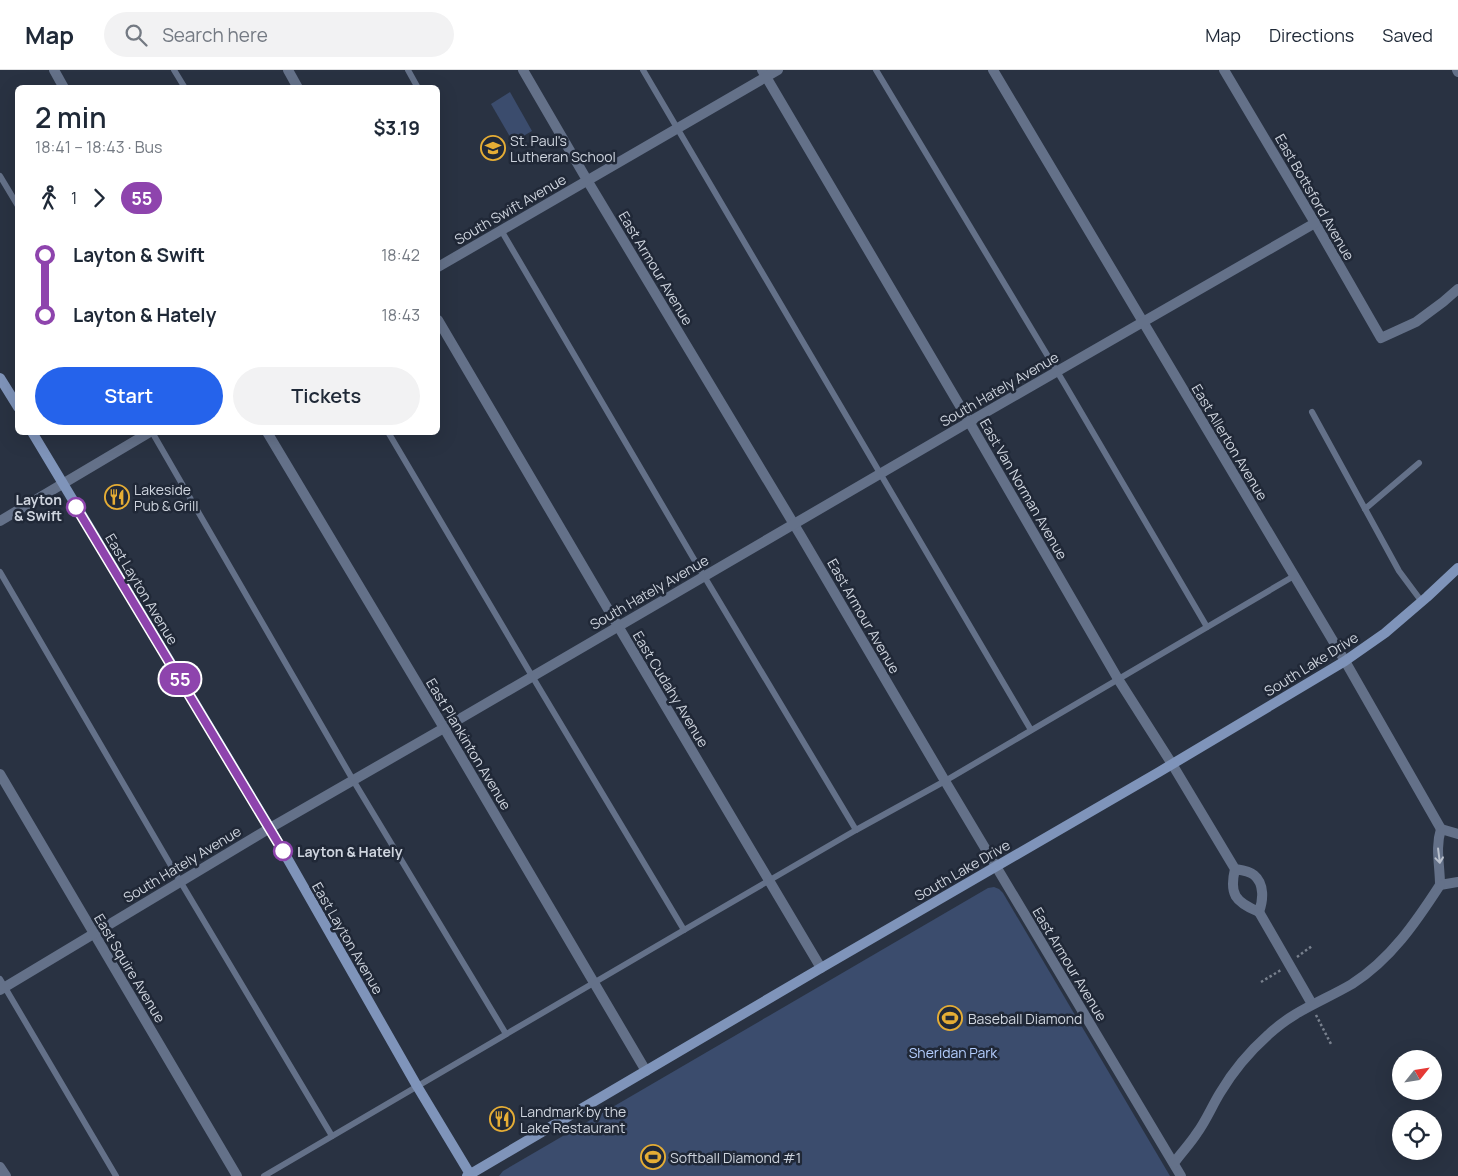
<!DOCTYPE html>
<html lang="en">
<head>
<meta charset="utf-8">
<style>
	body { margin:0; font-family:Manrope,sans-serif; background:#f2f2f3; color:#1f2937; height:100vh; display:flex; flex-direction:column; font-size:19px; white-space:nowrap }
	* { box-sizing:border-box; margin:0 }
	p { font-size:16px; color:#747a83 }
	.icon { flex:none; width:28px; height:28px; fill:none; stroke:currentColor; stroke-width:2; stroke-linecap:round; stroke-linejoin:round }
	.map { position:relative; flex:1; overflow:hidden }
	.sheet { position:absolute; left:15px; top:15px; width:425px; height:350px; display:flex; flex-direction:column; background:#fff; border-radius:8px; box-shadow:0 5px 20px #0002 }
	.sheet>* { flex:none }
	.badge { padding:0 10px; border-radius:16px; font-size:18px; line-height:32px }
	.needle { width:32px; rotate:60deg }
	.tools { position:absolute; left:1392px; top:980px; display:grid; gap:10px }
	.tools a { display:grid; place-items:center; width:50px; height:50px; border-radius:50%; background:#fff; box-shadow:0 5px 20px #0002; font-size:25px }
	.map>.badge { position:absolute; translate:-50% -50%; box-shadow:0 0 0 2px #fff }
	.legs { display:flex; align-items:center; gap:8px; height:55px; padding:0 20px; font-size:16px }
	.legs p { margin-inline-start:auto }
	.head { display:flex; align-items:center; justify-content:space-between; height:85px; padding:0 20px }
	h1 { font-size:28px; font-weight:600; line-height:38px }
	.action { display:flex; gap:10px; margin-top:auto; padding:10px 20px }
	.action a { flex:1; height:58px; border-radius:30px; background:#2563eb; color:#fff; font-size:20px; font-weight:600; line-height:58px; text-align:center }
	.action a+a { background:#f2f2f3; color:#1f2937 }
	ul { padding:0 20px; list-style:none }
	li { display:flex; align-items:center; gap:18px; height:60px; font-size:19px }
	li i { display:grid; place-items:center; width:8px; height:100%; margin:0 6px; background:currentColor }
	li i::after { content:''; width:12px; height:12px; margin:-6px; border:4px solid; border-radius:50%; background:#fff }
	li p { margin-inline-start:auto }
	li:first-child i { background:linear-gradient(#0000 50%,currentColor 0) }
	li:last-child i { background:linear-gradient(currentColor 50%,#0000 0) }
	header { display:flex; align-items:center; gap:30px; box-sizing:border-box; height:70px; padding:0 25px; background:#fff; border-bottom:1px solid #e0e1e3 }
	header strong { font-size:24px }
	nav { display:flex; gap:28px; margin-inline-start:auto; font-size:18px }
	.search { width:350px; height:45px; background:#f2f2f3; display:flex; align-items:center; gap:12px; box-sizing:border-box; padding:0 18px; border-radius:28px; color:#747a83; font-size:19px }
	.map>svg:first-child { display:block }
	.green { fill:#3b4c6d }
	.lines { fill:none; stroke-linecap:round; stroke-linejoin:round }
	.path { stroke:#79818e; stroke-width:2.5; stroke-dasharray:2.5 2.5; stroke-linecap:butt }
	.lane { stroke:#647189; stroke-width:6 }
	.street { stroke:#647189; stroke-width:10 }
	.secondary { stroke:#7f94ba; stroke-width:10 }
	.oneway { stroke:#b9c0cd }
	.line-1-casing { stroke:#fff; stroke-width:11 }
	.line-1 { stroke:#8e44ad; stroke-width:8 }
	.stop-1-dot { fill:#fff; stroke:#8e44ad; stroke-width:2.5 }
	.labels { text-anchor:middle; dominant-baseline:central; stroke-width:5; stroke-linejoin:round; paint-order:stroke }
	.poi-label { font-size:14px; fill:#ced4de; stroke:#202837; text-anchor:start }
	.street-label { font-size:14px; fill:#ced4de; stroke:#202837 }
	.stop-label { font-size:14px; font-weight:bold; fill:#ced4de; stroke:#202837; text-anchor:end }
	.park-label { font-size:14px; fill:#b5cfff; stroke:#202837 }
</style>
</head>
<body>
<header>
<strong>Map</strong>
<div class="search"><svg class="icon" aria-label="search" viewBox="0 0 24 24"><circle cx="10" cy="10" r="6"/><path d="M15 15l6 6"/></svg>Search here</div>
<nav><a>Map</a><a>Directions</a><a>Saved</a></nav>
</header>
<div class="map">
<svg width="1458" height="1106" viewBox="0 0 1458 1106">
	<rect width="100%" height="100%" fill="#293242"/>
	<g class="green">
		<polygon points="510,22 532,61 513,72 491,34"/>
		<polygon points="994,817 999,819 1003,823 1170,1106 499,1106 503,1101 988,818"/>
	</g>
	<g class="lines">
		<g class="path">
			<polyline points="1297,887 1312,876"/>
			<polyline points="1261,912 1281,900"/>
			<polyline points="1316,945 1332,976"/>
		</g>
		<g class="lane">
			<polyline points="174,0 185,18"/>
			<polyline points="408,0 418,18"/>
			<polyline points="643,0 1031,660"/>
			<polyline points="876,0 1064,313 1207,557"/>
			<polyline points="0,106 18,136"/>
			<polyline points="501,160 695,491 856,760"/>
			<polyline points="1312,342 1399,501 1422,532"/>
			<polyline points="152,362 353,710 506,964"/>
			<polyline points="388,362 532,606 684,860"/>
			<polyline points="1365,439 1419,393"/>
			<polyline points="0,502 180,811 332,1066"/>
			<polyline points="0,909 116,1106"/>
			<polyline points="264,1106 684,860 856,760 945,711 1294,506"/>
		</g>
		<g class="street">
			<polyline points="54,0 64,18"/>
			<polyline points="288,0 298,18"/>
			<polyline points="523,0 587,110 801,466 945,711 1181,1106"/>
			<path d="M 762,0 L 960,336 L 1118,609 L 1172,694 L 1235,799 C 1229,824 1235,832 1259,842 C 1263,831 1265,814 1254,805 C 1249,801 1241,800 1235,799"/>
			<polyline points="993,0 1345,591 1441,759"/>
			<polyline points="1224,0 1315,153 1381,268 1416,252 1443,232 1458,219"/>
			<polyline points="1457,0 1458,2"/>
			<polyline points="438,197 778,0"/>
			<polyline points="438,250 618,556 821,898"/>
			<polyline points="267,362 444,658 646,1001"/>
			<polyline points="0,451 150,362"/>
			<polyline points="0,704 237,1106"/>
			<path d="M 1458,764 L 1441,759 C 1435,778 1440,795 1440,815 L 1458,812"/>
			<polyline points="1259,842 1312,934"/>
			<polyline points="0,920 270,758 444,658 969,352 1315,153"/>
			<path d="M 1174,1093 C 1181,1083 1190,1074 1197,1063 C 1206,1051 1212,1036 1220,1023 C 1233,1001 1249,982 1268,965 C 1293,941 1323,931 1352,914 C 1391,889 1416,852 1440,815"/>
			<polyline points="0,1097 6,1106"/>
		</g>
		<g class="secondary">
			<polyline points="0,308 18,337"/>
			<polyline points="32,362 270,758 417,1016 470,1104"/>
			<polyline points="467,1106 821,898 1159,702 1345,591 1385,563 1427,527 1458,498"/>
		</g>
	</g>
	<defs><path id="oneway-shaft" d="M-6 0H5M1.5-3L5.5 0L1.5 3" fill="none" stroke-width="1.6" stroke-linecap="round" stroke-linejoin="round" transform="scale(1.25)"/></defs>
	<use class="oneway" href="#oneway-shaft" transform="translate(1439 786) rotate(83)"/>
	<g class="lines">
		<defs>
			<polyline id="line-1" points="76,437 283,781"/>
		</defs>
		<use href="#line-1" class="line-1-casing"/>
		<use href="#line-1" class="line-1"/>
	</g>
	<defs>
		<symbol id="school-ring" viewBox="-11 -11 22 22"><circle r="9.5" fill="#202837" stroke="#e5ad35" stroke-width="1.5"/><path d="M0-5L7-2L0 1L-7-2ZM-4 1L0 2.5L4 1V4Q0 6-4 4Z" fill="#e5ad35"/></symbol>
		<symbol id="restaurant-ring" viewBox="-11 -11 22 22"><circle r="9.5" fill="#202837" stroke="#e5ad35" stroke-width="1.5"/><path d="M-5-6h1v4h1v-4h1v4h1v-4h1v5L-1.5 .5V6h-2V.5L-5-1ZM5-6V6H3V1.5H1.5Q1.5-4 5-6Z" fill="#e5ad35"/></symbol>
		<symbol id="stadium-ring" viewBox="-11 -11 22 22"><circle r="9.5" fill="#202837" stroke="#e5ad35" stroke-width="1.5"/><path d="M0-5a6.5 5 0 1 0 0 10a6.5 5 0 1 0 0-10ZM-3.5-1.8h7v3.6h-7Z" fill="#e5ad35"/></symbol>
	</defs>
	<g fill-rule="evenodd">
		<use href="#school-ring" x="479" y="64" width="28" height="28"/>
		<use href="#restaurant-ring" x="103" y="413" width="28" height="28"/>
		<use href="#stadium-ring" x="936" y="934" width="28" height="28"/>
		<use href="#restaurant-ring" x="488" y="1035" width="28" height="28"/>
		<use href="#stadium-ring" x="639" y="1073" width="28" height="28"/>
	</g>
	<g class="stop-1-dot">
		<circle cx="76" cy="437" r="9"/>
		<circle cx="283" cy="781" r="9"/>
	</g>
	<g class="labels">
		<g class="poi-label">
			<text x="510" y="70">St. Paul's<tspan x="510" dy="16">Lutheran School</tspan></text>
			<text x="134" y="419">Lakeside<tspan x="134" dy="16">Pub &amp; Grill</tspan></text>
			<text x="968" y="948">Baseball Diamond</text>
			<text x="520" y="1041">Landmark by the<tspan x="520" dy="16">Lake Restaurant</tspan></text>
			<text x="670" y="1087">Softball Diamond #1</text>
		</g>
		<g class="street-label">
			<text transform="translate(1315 127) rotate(60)">East Bottsford Avenue</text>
			<text transform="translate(510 139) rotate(-30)">South Swift Avenue</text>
			<text transform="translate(656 198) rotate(59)">East Armour Avenue</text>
			<text transform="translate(999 319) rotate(-30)">South Hately Avenue</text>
			<text transform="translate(1230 372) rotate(59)">East Allerton Avenue</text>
			<text transform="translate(1024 419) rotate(60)">East Van Norman Avenue</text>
			<text transform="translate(142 519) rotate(59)">East Layton Avenue</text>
			<text transform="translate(649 522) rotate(-30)">South Hately Avenue</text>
			<text transform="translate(864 546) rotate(60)">East Armour Avenue</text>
			<text transform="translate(1311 594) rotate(-32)">South Lake Drive</text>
			<text transform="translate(671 619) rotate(59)">East Cudahy Avenue</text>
			<text transform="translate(469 674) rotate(59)">East Plankinton Avenue</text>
			<text transform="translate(182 794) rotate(-31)">South Hately Avenue</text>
			<text transform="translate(962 800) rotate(-30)">South Lake Drive</text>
			<text transform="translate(348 868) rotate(60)">East Layton Avenue</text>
			<text transform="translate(1070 894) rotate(59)">East Armour Avenue</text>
			<text transform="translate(130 898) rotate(59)">East Squire Avenue</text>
		</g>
		<g class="stop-label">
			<text x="62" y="429">Layton<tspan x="62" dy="16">&amp; Swift</tspan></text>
			<text x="297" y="781" text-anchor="start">Layton &amp; Hately</text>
		</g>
		<g class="park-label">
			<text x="953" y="982">Sheridan Park</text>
		</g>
	</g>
</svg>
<div class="tools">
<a><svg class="needle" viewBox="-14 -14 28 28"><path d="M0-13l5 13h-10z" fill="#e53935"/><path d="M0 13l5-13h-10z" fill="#747a83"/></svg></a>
<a><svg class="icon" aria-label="locate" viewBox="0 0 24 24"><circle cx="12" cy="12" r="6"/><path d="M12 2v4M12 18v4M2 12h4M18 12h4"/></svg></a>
</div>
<b class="badge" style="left:180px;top:609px;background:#8e44ad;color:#fff">55</b>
<section class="sheet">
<div class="head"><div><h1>2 min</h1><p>18:41 – 18:43 · Bus</p></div><b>$3.19</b></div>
<div class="legs"><svg class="icon" aria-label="walk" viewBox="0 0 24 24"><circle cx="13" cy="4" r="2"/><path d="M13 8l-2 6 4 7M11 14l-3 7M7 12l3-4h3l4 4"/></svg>1<svg class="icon" aria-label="forward" viewBox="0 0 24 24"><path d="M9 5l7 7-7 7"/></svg><b class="badge" style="background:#8e44ad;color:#fff">55</b></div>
<ul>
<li><i style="color:#8e44ad"></i><b>Layton &amp; Swift</b><p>18:42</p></li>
<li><i style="color:#8e44ad"></i><b>Layton &amp; Hately</b><p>18:43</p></li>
</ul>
<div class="action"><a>Start</a><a>Tickets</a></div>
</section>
</div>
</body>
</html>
